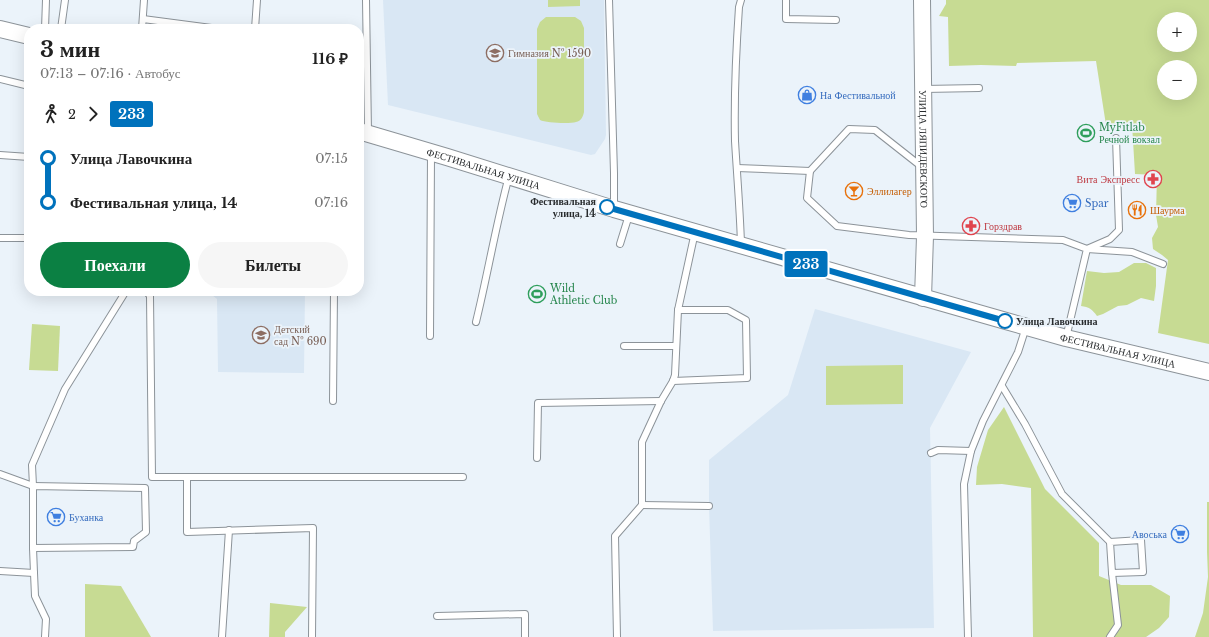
<!DOCTYPE html>
<html lang="ru">
<head>
<meta charset="utf-8">
<style>
	body { margin:0; font-family:"Libre Baskerville",serif; background:#f6f6f6; color:#222; height:100vh; display:flex; flex-direction:column; font-size:15px; white-space:nowrap }
	* { box-sizing:border-box; margin:0 }
	p { font-size:13px; color:#767676 }
	.icon { flex:none; width:22px; height:22px; fill:none; stroke:currentColor; stroke-width:2; stroke-linecap:round; stroke-linejoin:round }
	.map { position:relative; flex:1; overflow:hidden }
	.panel { position:absolute; left:24px; top:24px; width:340px; height:272px; display:flex; flex-direction:column; background:#fff; border-radius:16px; box-shadow:0 4px 16px #0002 }
	.panel>* { flex:none }
	.badge { padding:0 8px; border-radius:3px; font-size:14px; line-height:26px }
	.controls { position:absolute; left:1157px; top:12px; display:grid; gap:8px }
	.controls a { display:grid; place-items:center; width:40px; height:40px; border-radius:50%; background:#fff; box-shadow:0 4px 16px #0002; font-size:20px }
	.map>.badge { position:absolute; translate:-50% -50%; box-shadow:0 0 0 2px #fff }
	.legs { display:flex; align-items:center; gap:6px; height:44px; padding:0 16px; font-size:13px }
	.legs p { margin-inline-start:auto }
	.headline { display:flex; align-items:center; justify-content:space-between; height:68px; padding:0 16px }
	h1 { font-size:22px; font-weight:700; line-height:30px }
	.cta { display:flex; gap:8px; margin-top:auto; padding:8px 16px }
	.cta a { flex:1; height:46px; border-radius:24px; background:#0b8043; color:#fff; font-size:16px; font-weight:700; line-height:46px; text-align:center }
	.cta a+a { background:#f6f6f6; color:#222 }
	ul { padding:0 16px; list-style:none }
	li { display:flex; align-items:center; gap:14px; height:44px; font-size:15px }
	li i { display:grid; place-items:center; width:6px; height:100%; margin:0 5px; background:currentColor }
	li i::after { content:''; width:10px; height:10px; margin:-5px; border:3px solid; border-radius:50%; background:#fff }
	li p { margin-inline-start:auto }
	li:first-child i { background:linear-gradient(#0000 50%,currentColor 0) }
	li:last-child i { background:linear-gradient(currentColor 50%,#0000 0) }
	.map>svg:first-child { display:block }
	.built { fill:#d9e7f4 }
	.green { fill:#c7db93; fill-rule:evenodd }
	.lines { fill:none; stroke-linecap:round; stroke-linejoin:round }
	.service-casing { stroke:#8c9399; stroke-width:8 }
	.tertiary-casing { stroke:#8c9399; stroke-width:18 }
	.service { stroke:#fff; stroke-width:6 }
	.tertiary { stroke:#fff; stroke-width:16 }
	.line-1-casing { stroke:#fff; stroke-width:9 }
	.line-1 { stroke:#0072bc; stroke-width:6 }
	.stop-1-dot { fill:#fff; stroke:#0072bc; stroke-width:2 }
	.labels { text-anchor:middle; dominant-baseline:central; stroke-width:3.5; stroke-linejoin:round; paint-order:stroke }
	.education-label { font-size:10px; fill:#785e54; stroke:#ebf3fa; text-anchor:start }
	.shop-label { font-size:10px; fill:#366cbe; stroke:#ebf3fa; text-anchor:start }
	.leisure-label { font-size:10px; fill:#27864d; stroke:#ebf3fa; text-anchor:start }
	.street-label { font-size:10px; fill:#282b2d; stroke:#ebf3fa }
	.health-label { font-size:10px; fill:#be3a42; stroke:#ebf3fa; text-anchor:end }
	.food-label { font-size:10px; fill:#c56008; stroke:#ebf3fa; text-anchor:start }
	.stop-label { font-size:10px; font-weight:bold; fill:#282b2d; stroke:#ebf3fa; text-anchor:end }
</style>
</head>
<body>
<div class="map">
<svg width="1209" height="637" viewBox="0 0 1209 637">
	<rect width="100%" height="100%" fill="#ebf3fa"/>
	<g class="built">
		<polygon points="383,0 604,0 606,135 605,139 595,154 591,155 388,105"/>
		<polygon points="207,291 305,291 304,373 218,372 217,299"/>
		<polygon points="815,309 971,352 930,428 934,628 713,631 709,506 709,460 788,395"/>
	</g>
	<g class="green">
		<polygon points="548,0 580,0 580,6 548,7"/>
		<path d="M 946,0 L 1209,0 L 1209,344 L 1158,333 L 1168,260 L 1162,255 L 1153,249 L 1152,238 L 1158,227 L 1156,215 L 1157,175 L 1135,174 L 1132,124 L 1106,125 L 1096,61 L 1017,63 L 1016,66 L 981,65 L 949,66 L 948,17 L 939,16 L 946,4 ZM 1164,19 L 1190,19 L 1190,45 L 1164,45 ZM 1164,67 L 1190,67 L 1190,93 L 1164,93 Z"/>
		<path d="M 546,17 L 575,17 L 581,21 L 584,28 L 584,112 C 583,117 581,121 576,122 C 570,124 546,123 540,120 L 537,114 L 537,29 L 540,22 Z"/>
		<path d="M 1134,263 L 1146,263 L 1156,268 L 1156,286 L 1154,301 L 1141,298 L 1127,305 L 1118,306 L 1103,314 L 1097,316 C 1092,309 1089,307 1081,306 L 1087,271 L 1104,273 L 1119,272 Z"/>
		<polygon points="32,324 60,326 58,371 29,370"/>
		<polygon points="903,365 903,404 826,405 826,366"/>
		<polygon points="1004,407 1045,489 1099,543 1099,576 1121,585 1151,585 1170,596 1169,617 1159,628 1146,637 1033,637 1031,488 1002,484 976,485 977,467 988,430"/>
		<polygon points="1207,502 1209,502 1209,637 1195,637 1203,613 1208,577 1207,552"/>
		<polygon points="85,584 121,586 151,637 85,637"/>
		<polygon points="270,603 307,607 285,632 285,637 269,637"/>
	</g>
	<g class="lines">
		<defs>
			<g id="service">
				<polyline points="366,0 368,132"/>
				<polyline points="609,0 614,173 614,207"/>
				<path d="M 741,0 L 739,7 C 736,51 734,96 735,141 C 737,175 740,210 741,244"/>
				<polyline points="786,0 786,19 836,20"/>
				<polyline points="143,19 219,29"/>
				<polyline points="45,29 46,0"/>
				<polyline points="61,29 65,0"/>
				<polyline points="142,29 144,0"/>
				<polyline points="255,29 257,0"/>
				<polyline points="0,79 29,86"/>
				<polyline points="924,89 979,88"/>
				<polyline points="1116,138 1119,230 1110,239 1087,249 1132,252 1163,264"/>
				<polyline points="0,155 29,157"/>
				<polyline points="922,167 875,130 849,129 810,171 807,198 837,226 909,235 1063,240 1087,249 1066,338"/>
				<polyline points="737,168 810,171"/>
				<polyline points="0,238 29,238"/>
				<polyline points="620,244 629,215"/>
				<polyline points="146,291 150,296 152,477 463,477"/>
				<path d="M 476,322 C 488,273 496,224 509,176"/>
				<polyline points="430,336 431,154"/>
				<polyline points="624,346 676,346"/>
				<polyline points="673,381 747,378 746,320 728,310 678,310"/>
				<polyline points="1002,386 1025,424 1062,494 1110,542"/>
				<polyline points="333,401 334,291"/>
				<polyline points="931,453 938,450 971,451"/>
				<polyline points="537,458 538,403 661,401"/>
				<polyline points="0,474 33,486 32,465 65,389 126,291"/>
				<polyline points="187,478 187,532 313,528 312,637"/>
				<polygon points="33,486 145,488 146,532 134,541 133,547 33,548"/>
				<polyline points="642,505 709,506"/>
				<polygon points="1141,540 1143,572 1112,573 1110,542"/>
				<polyline points="0,571 34,573 33,548"/>
				<polyline points="34,573 35,596 46,619 45,637"/>
				<polyline points="437,616 525,614 525,637"/>
				<polyline points="222,637 229,530"/>
				<polyline points="617,637 615,536 642,505 642,442 661,401 673,381 675,375 678,310 695,232"/>
				<polyline points="968,637 964,484 971,451 983,421 1018,352 1026,327"/>
				<polyline points="1110,637 1118,625 1112,573"/>
			</g>
			<g id="tertiary">
				<path id="s1" d="M 922,0 L 925,236 L 923,298"/>
				<polyline points="0,29 29,36"/>
				<path id="s2" d="M 359,131 L 447,157 L 614,209 L 1006,321 L 1066,338 L 1209,372"/>
			</g>
		</defs>
		<use href="#service" class="service-casing"/>
		<use href="#tertiary" class="tertiary-casing"/>
		<use href="#service" class="service"/>
		<use href="#tertiary" class="tertiary"/>
	</g>
	<g class="lines">
		<defs>
			<polyline id="line-1" points="607,207 1005,321"/>
		</defs>
		<use href="#line-1" class="line-1-casing"/>
		<use href="#line-1" class="line-1"/>
	</g>
	<defs>
		<symbol id="school-ring" viewBox="-11 -11 22 22"><circle r="9.5" fill="#ebf3fa" stroke="#8d6e63" stroke-width="1.5"/><path d="M0-5L7-2L0 1L-7-2ZM-4 1L0 2.5L4 1V4Q0 6-4 4Z" fill="#8d6e63"/></symbol>
		<symbol id="shop-ring" viewBox="-11 -11 22 22"><circle r="9.5" fill="#ebf3fa" stroke="#3f7fe0" stroke-width="1.5"/><path d="M-5-2.5h2.3a2.7 3.5 0 0 1 5.4 0H5L5.5 6h-11ZM-1.5-2.5h3a1.5 2.3 0 0 0-3 0Z" fill="#3f7fe0"/></symbol>
		<symbol id="stadium-ring" viewBox="-11 -11 22 22"><circle r="9.5" fill="#ebf3fa" stroke="#2e9e5b" stroke-width="1.5"/><path d="M0-5a6.5 5 0 1 0 0 10a6.5 5 0 1 0 0-10ZM-3.5-1.8h7v3.6h-7Z" fill="#2e9e5b"/></symbol>
		<symbol id="pharmacy-ring" viewBox="-11 -11 22 22"><circle r="9.5" fill="#ebf3fa" stroke="#e0444e" stroke-width="1.5"/><path d="M-2-6h4v4h4v4h-4v4h-4v-4h-4v-4h4Z" fill="#e0444e"/></symbol>
		<symbol id="bar-ring" viewBox="-11 -11 22 22"><circle r="9.5" fill="#ebf3fa" stroke="#e8710a" stroke-width="1.5"/><path d="M-6-5H6L.8 .8V4.5H3.5V6h-7V4.5H-.8V.8Z" fill="#e8710a"/></symbol>
		<symbol id="supermarket-ring" viewBox="-11 -11 22 22"><circle r="9.5" fill="#ebf3fa" stroke="#3f7fe0" stroke-width="1.5"/><path d="M-6-5.5h2.5l.6 2H6L4.5 2H-2.5L-4.4-4H-6ZM-1.5 3.2a1.3 1.3 0 1 0 .1 0ZM3 3.2a1.3 1.3 0 1 0 .1 0Z" fill="#3f7fe0"/></symbol>
		<symbol id="restaurant-ring" viewBox="-11 -11 22 22"><circle r="9.5" fill="#ebf3fa" stroke="#e8710a" stroke-width="1.5"/><path d="M-5-6h1v4h1v-4h1v4h1v-4h1v5L-1.5 .5V6h-2V.5L-5-1ZM5-6V6H3V1.5H1.5Q1.5-4 5-6Z" fill="#e8710a"/></symbol>
	</defs>
	<g fill-rule="evenodd">
		<use href="#school-ring" x="485" y="43" width="20" height="20"/>
		<use href="#shop-ring" x="797" y="85" width="20" height="20"/>
		<use href="#stadium-ring" x="1076" y="123" width="20" height="20"/>
		<use href="#pharmacy-ring" x="1143" y="169" width="20" height="20"/>
		<use href="#bar-ring" x="844" y="181" width="20" height="20"/>
		<use href="#supermarket-ring" x="1062" y="193" width="20" height="20"/>
		<use href="#restaurant-ring" x="1127" y="200" width="20" height="20"/>
		<use href="#pharmacy-ring" x="961" y="216" width="20" height="20"/>
		<use href="#stadium-ring" x="527" y="284" width="20" height="20"/>
		<use href="#school-ring" x="251" y="325" width="20" height="20"/>
		<use href="#supermarket-ring" x="46" y="507" width="20" height="20"/>
		<use href="#supermarket-ring" x="1170" y="524" width="20" height="20"/>
	</g>
	<g class="stop-1-dot">
		<circle cx="607" cy="207" r="7"/>
		<circle cx="1005" cy="321" r="7"/>
	</g>
	<g class="labels">
		<g class="education-label">
			<text x="508" y="53">Гимназия № 1590</text>
			<text x="274" y="329">Детский<tspan x="274" dy="12">сад № 690</tspan></text>
		</g>
		<g class="shop-label">
			<text x="820" y="95">На Фестивальной</text>
			<text x="1085" y="203">Spar</text>
			<text x="69" y="517">Буханка</text>
			<text x="1167" y="534" text-anchor="end">Авоська</text>
		</g>
		<g class="leisure-label">
			<text x="1099" y="127">MyFitlab<tspan x="1099" dy="12">Речной вокзал</tspan></text>
			<text x="550" y="288">Wild<tspan x="550" dy="12">Athletic Club</tspan></text>
		</g>
		<g class="street-label">
			<text stroke="none"><textPath href="#s1" startOffset="149">УЛИЦА ЛЯПИДЕВСКОГО</textPath></text>
			<text stroke="none"><textPath href="#s2" startOffset="130">ФЕСТИВАЛЬНАЯ УЛИЦА</textPath></text>
			<text stroke="none"><textPath href="#s2" startOffset="790">ФЕСТИВАЛЬНАЯ УЛИЦА</textPath></text>
		</g>
		<g class="health-label">
			<text x="1140" y="179">Вита Экспресс</text>
			<text x="984" y="226" text-anchor="start">Горздрав</text>
		</g>
		<g class="food-label">
			<text x="867" y="191">Эллилагер</text>
			<text x="1150" y="210">Шаурма</text>
		</g>
		<g class="stop-label">
			<text x="596" y="201">Фестивальная<tspan x="596" dy="12">улица, 14</tspan></text>
			<text x="1016" y="321" text-anchor="start">Улица Лавочкина</text>
		</g>
	</g>
</svg>
<div class="controls">
<a>+</a>
<a>−</a>
</div>
<b class="badge" style="left:806px;top:264px;background:#0072bc;color:#fff">233</b>
<section class="panel">
<div class="headline"><div><h1>3 мин</h1><p>07:13 – 07:16 · Автобус</p></div><b>116 ₽</b></div>
<div class="legs"><svg class="icon" aria-label="walk" viewBox="0 0 24 24"><circle cx="13" cy="4" r="2"/><path d="M13 8l-2 6 4 7M11 14l-3 7M7 12l3-4h3l4 4"/></svg>2<svg class="icon" aria-label="forward" viewBox="0 0 24 24"><path d="M9 5l7 7-7 7"/></svg><b class="badge" style="background:#0072bc;color:#fff">233</b></div>
<ul>
<li><i style="color:#0072bc"></i><b>Улица Лавочкина</b><p>07:15</p></li>
<li><i style="color:#0072bc"></i><b>Фестивальная улица, 14</b><p>07:16</p></li>
</ul>
<div class="cta"><a>Поехали</a><a>Билеты</a></div>
</section>
</div>
</body>
</html>
